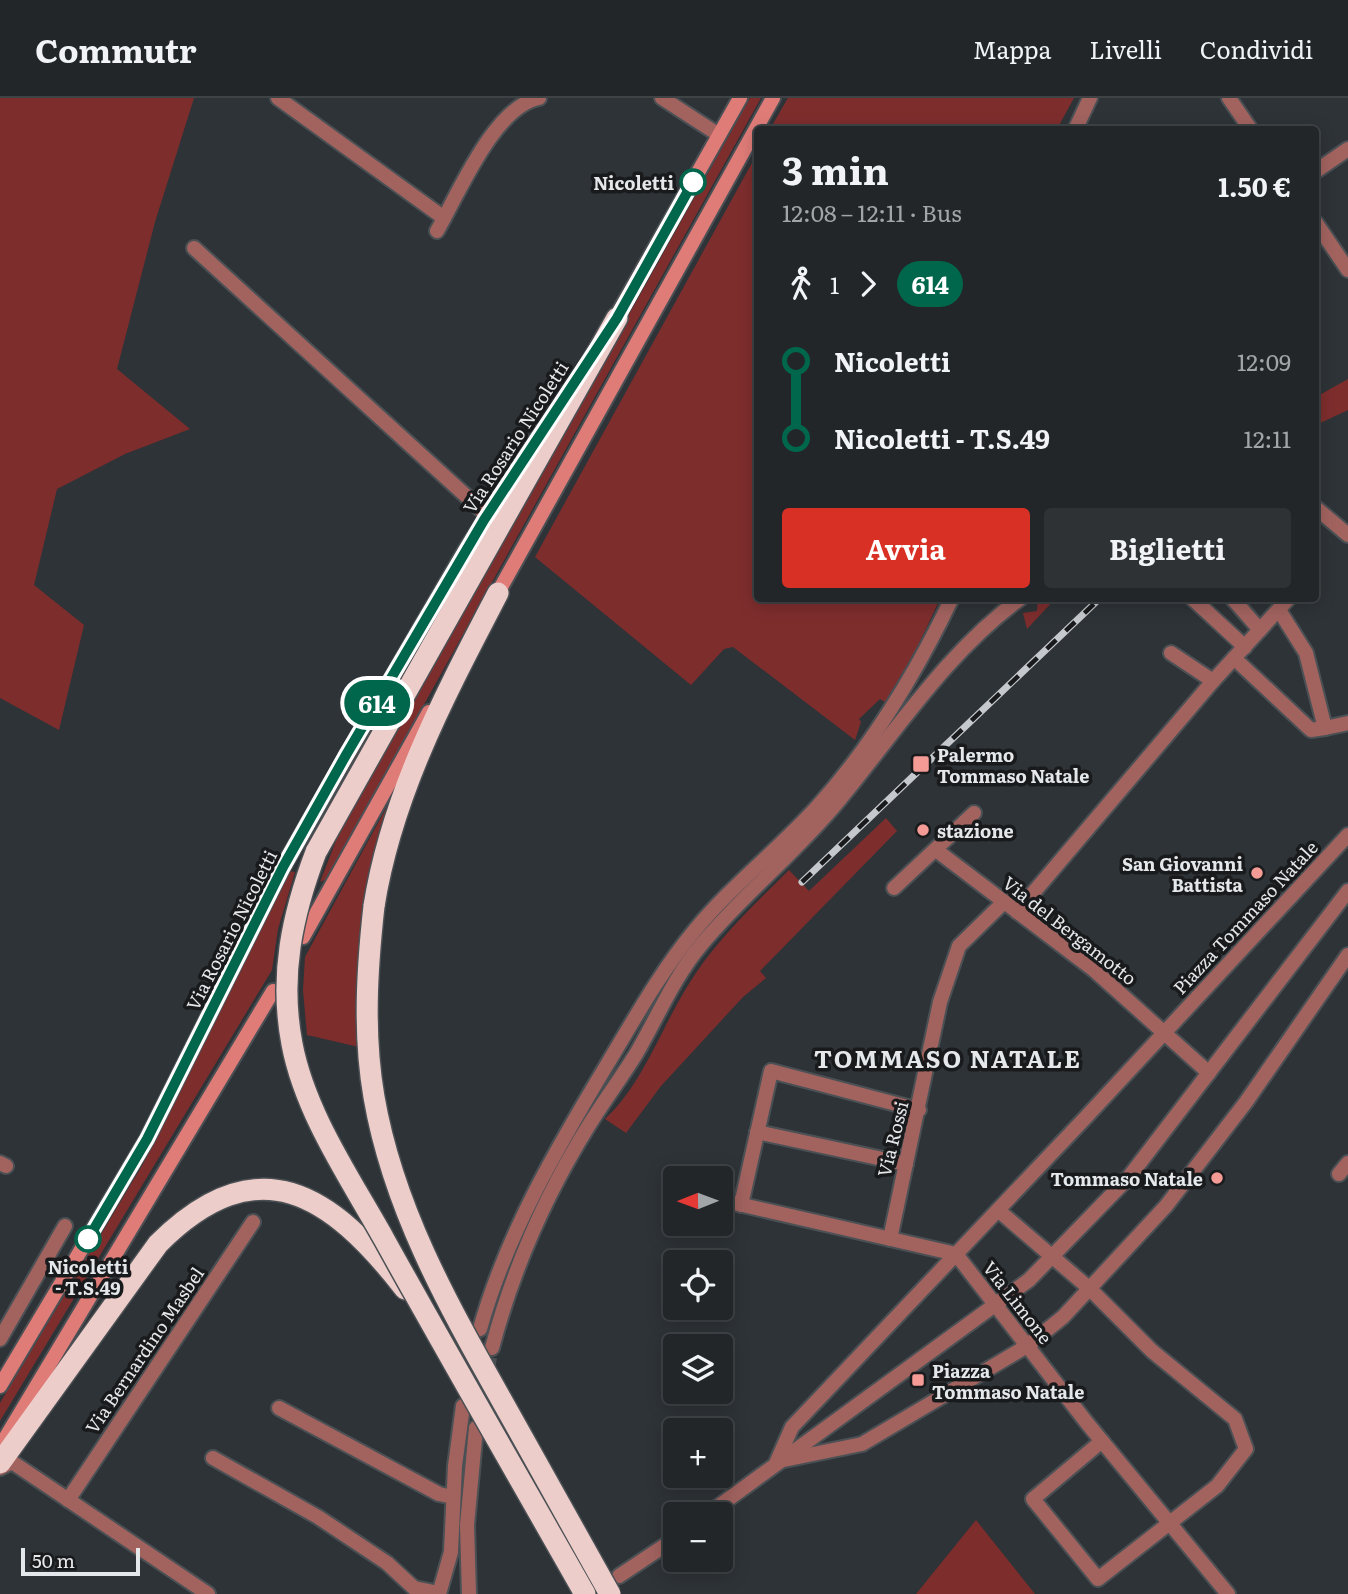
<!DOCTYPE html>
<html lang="it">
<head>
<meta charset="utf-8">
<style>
	body { margin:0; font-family:Literata,serif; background:#2e3235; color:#f1f3f6; height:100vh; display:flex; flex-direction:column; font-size:26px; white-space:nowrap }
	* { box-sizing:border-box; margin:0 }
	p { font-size:23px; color:#a2a5a8 }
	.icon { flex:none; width:38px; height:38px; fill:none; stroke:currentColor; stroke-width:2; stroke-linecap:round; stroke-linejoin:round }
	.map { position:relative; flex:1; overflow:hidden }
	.drawer { position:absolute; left:754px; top:28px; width:565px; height:476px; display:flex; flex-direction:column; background:#222629; border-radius:7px; box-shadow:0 4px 18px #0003,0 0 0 2px #3f4346 }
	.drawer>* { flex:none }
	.badge { padding:0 14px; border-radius:23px; font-size:24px; line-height:46px }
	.needle { width:46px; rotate:269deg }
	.buttons { position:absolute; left:663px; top:1068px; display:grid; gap:14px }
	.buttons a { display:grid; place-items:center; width:70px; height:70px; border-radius:7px; background:#222629; box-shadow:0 4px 18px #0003,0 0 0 2px #3f4346; font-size:35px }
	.scale { position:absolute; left:21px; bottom:18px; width:119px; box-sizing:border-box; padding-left:7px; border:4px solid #e5e8eb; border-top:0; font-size:19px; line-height:24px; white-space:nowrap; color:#e5e8eb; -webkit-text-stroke:5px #181a1c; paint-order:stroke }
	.map>.badge { position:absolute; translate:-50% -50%; box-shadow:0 0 0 4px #fff }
	.legs { display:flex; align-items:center; gap:10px; height:77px; padding:0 28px; font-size:23px }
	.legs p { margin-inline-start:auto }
	.overview { display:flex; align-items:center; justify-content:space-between; height:119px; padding:0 28px }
	h1 { font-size:38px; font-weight:700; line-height:52px }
	.primary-button { display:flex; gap:14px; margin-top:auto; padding:14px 28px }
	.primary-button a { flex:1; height:80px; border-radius:7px; background:#d93025; color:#fff; font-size:28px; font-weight:700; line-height:80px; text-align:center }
	.primary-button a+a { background:#2e3235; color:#f1f3f6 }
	ul { padding:0 28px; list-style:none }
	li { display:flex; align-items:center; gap:24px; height:77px; font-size:26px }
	li i { display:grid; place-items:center; width:10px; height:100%; margin:0 9px; background:currentColor }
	li i::after { content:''; width:18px; height:18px; margin:-9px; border:5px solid; border-radius:50%; background:#222629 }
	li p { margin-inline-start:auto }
	li:first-child i { background:linear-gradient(#0000 50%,currentColor 0) }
	li:last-child i { background:linear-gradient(currentColor 50%,#0000 0) }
	header { display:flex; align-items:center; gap:42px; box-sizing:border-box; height:98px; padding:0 35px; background:#222629; border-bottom:2px solid #3f4346 }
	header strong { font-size:33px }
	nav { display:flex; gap:38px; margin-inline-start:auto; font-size:24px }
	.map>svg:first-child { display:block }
	.green { fill:#7e2d2d }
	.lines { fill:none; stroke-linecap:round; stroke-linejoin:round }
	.minor-tunnel { stroke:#494e52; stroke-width:14; stroke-dasharray:14 7; stroke-linecap:butt }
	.minor-casing { stroke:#4b5054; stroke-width:18 }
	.tertiary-casing { stroke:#4b5054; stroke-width:18 }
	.secondary-casing { stroke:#4b5054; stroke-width:18 }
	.motorway-casing { stroke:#4b5054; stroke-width:24 }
	.minor { stroke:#a2635f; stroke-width:14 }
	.tertiary { stroke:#a2635f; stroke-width:14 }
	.secondary { stroke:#e07c78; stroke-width:14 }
	.motorway { stroke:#edcdca; stroke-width:21 }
	.rail-casing { stroke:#c5c8cc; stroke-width:7 }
	.rail { stroke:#181a1c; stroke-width:4.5; stroke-dasharray:13; stroke-linecap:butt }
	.motorway-bridge-casing { stroke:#4b5054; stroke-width:24; stroke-linecap:butt }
	.motorway-bridge { stroke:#edcdca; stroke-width:21 }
	.line-1-casing { stroke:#fff; stroke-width:16 }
	.line-1 { stroke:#00664c; stroke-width:10 }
	.stop-1-dot { fill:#fff; stroke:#00664c; stroke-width:3.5 }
	.poi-dot { fill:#f59b96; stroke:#181a1c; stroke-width:2.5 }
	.labels { text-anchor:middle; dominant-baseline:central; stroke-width:7; stroke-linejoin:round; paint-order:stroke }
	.stop-label { font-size:18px; font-weight:bold; fill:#e5e8eb; stroke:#181a1c; text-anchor:end }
	.street-label { font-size:18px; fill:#e5e8eb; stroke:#181a1c }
	.poi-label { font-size:18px; font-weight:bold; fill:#e5e8eb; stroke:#181a1c; text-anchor:start }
	.district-label { font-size:24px; font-weight:bold; letter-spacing:2px; fill:#e5e8eb; stroke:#181a1c }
</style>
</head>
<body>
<header>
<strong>Commutr</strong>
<nav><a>Mappa</a><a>Livelli</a><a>Condividi</a></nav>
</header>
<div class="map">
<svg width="1348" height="1496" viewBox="0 0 1348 1496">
	<rect width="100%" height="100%" fill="#2e3337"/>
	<g class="green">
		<polygon points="0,0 194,0 155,124 117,271 190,331 125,356 57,391 34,487 84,527 59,632 0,600"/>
		<polygon points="750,0 761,0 327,781 320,784 339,735"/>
		<polygon points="788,0 1074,0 1057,31 770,31"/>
		<polygon points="758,54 758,500 940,501 915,554 885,604 880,601 859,621 861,624 855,642 733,549 724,551 691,587 535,459"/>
		<polygon points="1348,281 1348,312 1316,327 1316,299"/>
		<polygon points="1038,501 1055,501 1027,531 1023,515 1037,513"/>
		<polygon points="395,694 359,949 307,937 303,892 305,859"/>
		<path d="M 886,720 L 897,733 L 760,873 L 766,880 L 743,899 L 661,988 L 626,1035 L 605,1021 C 642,987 661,931 687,889 C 714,844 752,809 789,772 L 809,793 Z"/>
		<polygon points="289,773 295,774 278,831 272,872 0,1323 0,1305 143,1066"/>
		<polygon points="976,1422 1035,1496 916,1496"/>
	</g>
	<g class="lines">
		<polyline class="minor-tunnel" points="479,1314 492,1250"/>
		<defs>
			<g id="minor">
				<polyline points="278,0 444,120"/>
				<polyline points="662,0 719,37"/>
				<polyline points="1229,0 1251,32"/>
				<polyline points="1075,32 1090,0"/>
				<polyline points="1316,73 1348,51"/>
				<polyline points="1316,125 1348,172"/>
				<path d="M 437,133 C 459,95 494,9 539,0"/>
				<polyline points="194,150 487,417"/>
				<polyline points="1316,410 1348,437"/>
				<polyline points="1192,500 1245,549"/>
				<polyline points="1232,500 1260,532"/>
				<polyline points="1279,512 1306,555 1325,630 1348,625"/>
				<polyline points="1171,555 1213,583 1289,500"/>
				<polyline points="1234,560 1311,632 1325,630"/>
				<polyline points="936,752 1094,872 1209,975"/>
				<polyline points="894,790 974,715"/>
				<polyline points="1017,814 1213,583"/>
				<polyline points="757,1034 906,1066"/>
				<polyline points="0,1065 6,1068"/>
				<polyline points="1339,1076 1348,1065"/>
				<polyline points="721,1102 956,1156 1087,1325 1228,1496"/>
				<polyline points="741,1107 771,973 919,1012"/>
				<polyline points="998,1112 1090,1191 1152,1253 1235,1321 1246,1351 1217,1388 1098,1481 1033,1401 1102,1343"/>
				<polyline points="890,1141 940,904 959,848 1004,804"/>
				<path d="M 480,1231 C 507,1135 557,1050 608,965 C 635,920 661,873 695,832 C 732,787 778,752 817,709 C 873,647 916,575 952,500"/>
				<polyline points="0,1241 65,1128"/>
				<path d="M 492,1250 C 513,1171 546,1096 589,1027 C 604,1003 621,980 636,956 C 657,920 674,879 701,847 C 744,795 798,753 840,701 C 898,631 946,555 1021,500"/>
				<polyline points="279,1310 439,1396 453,1399"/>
				<polyline points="213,1360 318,1419 387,1465 414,1490 439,1495"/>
				<polyline points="777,1363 792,1329 1087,1018 1348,737"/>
				<polyline points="779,1363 862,1346 1027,1248 1063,1219 1166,1108 1246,1004 1348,857"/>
				<polyline points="0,1370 12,1364 208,1496"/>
				<polyline points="68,1402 253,1124"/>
				<polyline points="439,1496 451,1454 455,1368 463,1308"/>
				<polyline points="469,1496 467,1427 476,1330"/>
			</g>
			<g id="tertiary">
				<polyline points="708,1416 1029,1182 1129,1079 1348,793"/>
				<polyline points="619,1478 676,1440"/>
			</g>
			<g id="secondary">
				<polyline points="613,225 740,0"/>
				<polyline points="495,500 773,0"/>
				<polyline points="303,839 429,614"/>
				<polyline points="0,1288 147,1041 283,769 334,680 465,453 543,332"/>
				<polyline points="0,1349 273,893"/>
			</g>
			<g id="motorway">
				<polyline points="316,754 617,220"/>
				<path d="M 374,808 C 392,695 446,595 498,495"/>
				<path d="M 0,1365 L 158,1146 C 258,1046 331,1096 405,1191"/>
			</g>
		</defs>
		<use href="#minor" class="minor-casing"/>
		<use href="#tertiary" class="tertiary-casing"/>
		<use href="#secondary" class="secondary-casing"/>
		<use href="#motorway" class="motorway-casing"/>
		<use href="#minor" class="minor"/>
		<use href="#tertiary" class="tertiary"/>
		<use href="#secondary" class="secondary"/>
		<use href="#motorway" class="motorway"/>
		<defs>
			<polyline id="rail" points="802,784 1096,504"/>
		</defs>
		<use href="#rail" class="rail-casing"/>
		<use href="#rail" class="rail"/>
		<defs>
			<g id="motorway-bridge">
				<path d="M 316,754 C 292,817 279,878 292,946 C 305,1015 350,1080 384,1141 C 450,1260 518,1378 585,1496"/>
				<path d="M 374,808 C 367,871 363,936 374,999 C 393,1109 447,1205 501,1301 C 538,1366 574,1431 610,1496"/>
			</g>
		</defs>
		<use href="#motorway-bridge" class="motorway-bridge-casing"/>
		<use href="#motorway-bridge" class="motorway-bridge"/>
	</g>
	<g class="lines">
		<defs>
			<polyline id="line-1" points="88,1141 147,1041 283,769 346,657 484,422 617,220 693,84"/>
		</defs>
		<use href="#line-1" class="line-1-casing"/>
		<use href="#line-1" class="line-1"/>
	</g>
	<g class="stop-1-dot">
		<circle cx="693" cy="84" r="12"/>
		<circle cx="88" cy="1141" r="12"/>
	</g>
	<g class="poi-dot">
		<rect x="912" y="657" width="18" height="18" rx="3.5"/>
		<circle cx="923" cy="732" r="7"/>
		<circle cx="1257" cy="775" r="7"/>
		<circle cx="1217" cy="1080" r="7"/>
		<rect x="911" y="1275" width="14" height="14" rx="3.5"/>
	</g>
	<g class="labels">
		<g class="stop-label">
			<text x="674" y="84">Nicoletti</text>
			<text x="88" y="1168" text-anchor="middle">Nicoletti<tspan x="88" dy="21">- T.S.49</tspan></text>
		</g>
		<g class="street-label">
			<text transform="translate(515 339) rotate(-57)">Via Rosario Nicoletti</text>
			<text transform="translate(1245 819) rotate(-47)">Piazza Tommaso Natale</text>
			<text transform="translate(231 832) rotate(-63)">Via Rosario Nicoletti</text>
			<text transform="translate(1070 832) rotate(38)">Via del Bergamotto</text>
			<text transform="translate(892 1041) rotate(-76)">Via Rossi</text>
			<text transform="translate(1018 1204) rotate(52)">Via Limone</text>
			<text transform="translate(144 1252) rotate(-56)">Via Bernardino Masbel</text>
		</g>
		<g class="poi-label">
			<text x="937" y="656">Palermo<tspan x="937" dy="21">Tommaso Natale</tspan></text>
			<text x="937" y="732">stazione</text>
			<text x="1243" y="765" text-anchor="end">San Giovanni<tspan x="1243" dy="21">Battista</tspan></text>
			<text x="1203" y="1080" text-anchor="end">Tommaso Natale</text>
			<text x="932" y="1272">Piazza<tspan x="932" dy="21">Tommaso Natale</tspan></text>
		</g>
		<g class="district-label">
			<text x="948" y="959">TOMMASO NATALE</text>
		</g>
	</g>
</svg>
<div class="buttons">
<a><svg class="needle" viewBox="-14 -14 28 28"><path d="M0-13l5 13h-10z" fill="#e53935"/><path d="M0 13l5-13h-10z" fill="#a2a5a8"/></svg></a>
<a><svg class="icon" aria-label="locate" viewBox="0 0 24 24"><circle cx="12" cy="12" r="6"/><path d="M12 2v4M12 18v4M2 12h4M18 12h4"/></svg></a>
<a><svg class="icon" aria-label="layers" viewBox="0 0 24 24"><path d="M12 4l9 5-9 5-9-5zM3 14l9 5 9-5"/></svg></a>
<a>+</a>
<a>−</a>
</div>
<div class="scale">50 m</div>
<b class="badge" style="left:377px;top:605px;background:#00664c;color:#fff">614</b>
<section class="drawer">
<div class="overview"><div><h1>3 min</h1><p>12:08 – 12:11 · Bus</p></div><b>1.50 €</b></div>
<div class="legs"><svg class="icon" aria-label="walk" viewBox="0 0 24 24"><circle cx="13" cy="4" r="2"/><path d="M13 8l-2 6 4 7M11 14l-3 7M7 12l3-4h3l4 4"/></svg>1<svg class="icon" aria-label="forward" viewBox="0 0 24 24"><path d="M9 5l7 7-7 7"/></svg><b class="badge" style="background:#00664c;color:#fff">614</b></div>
<ul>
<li><i style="color:#00664c"></i><b>Nicoletti</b><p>12:09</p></li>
<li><i style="color:#00664c"></i><b>Nicoletti - T.S.49</b><p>12:11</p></li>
</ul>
<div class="primary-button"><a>Avvia</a><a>Biglietti</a></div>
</section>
</div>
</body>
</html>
